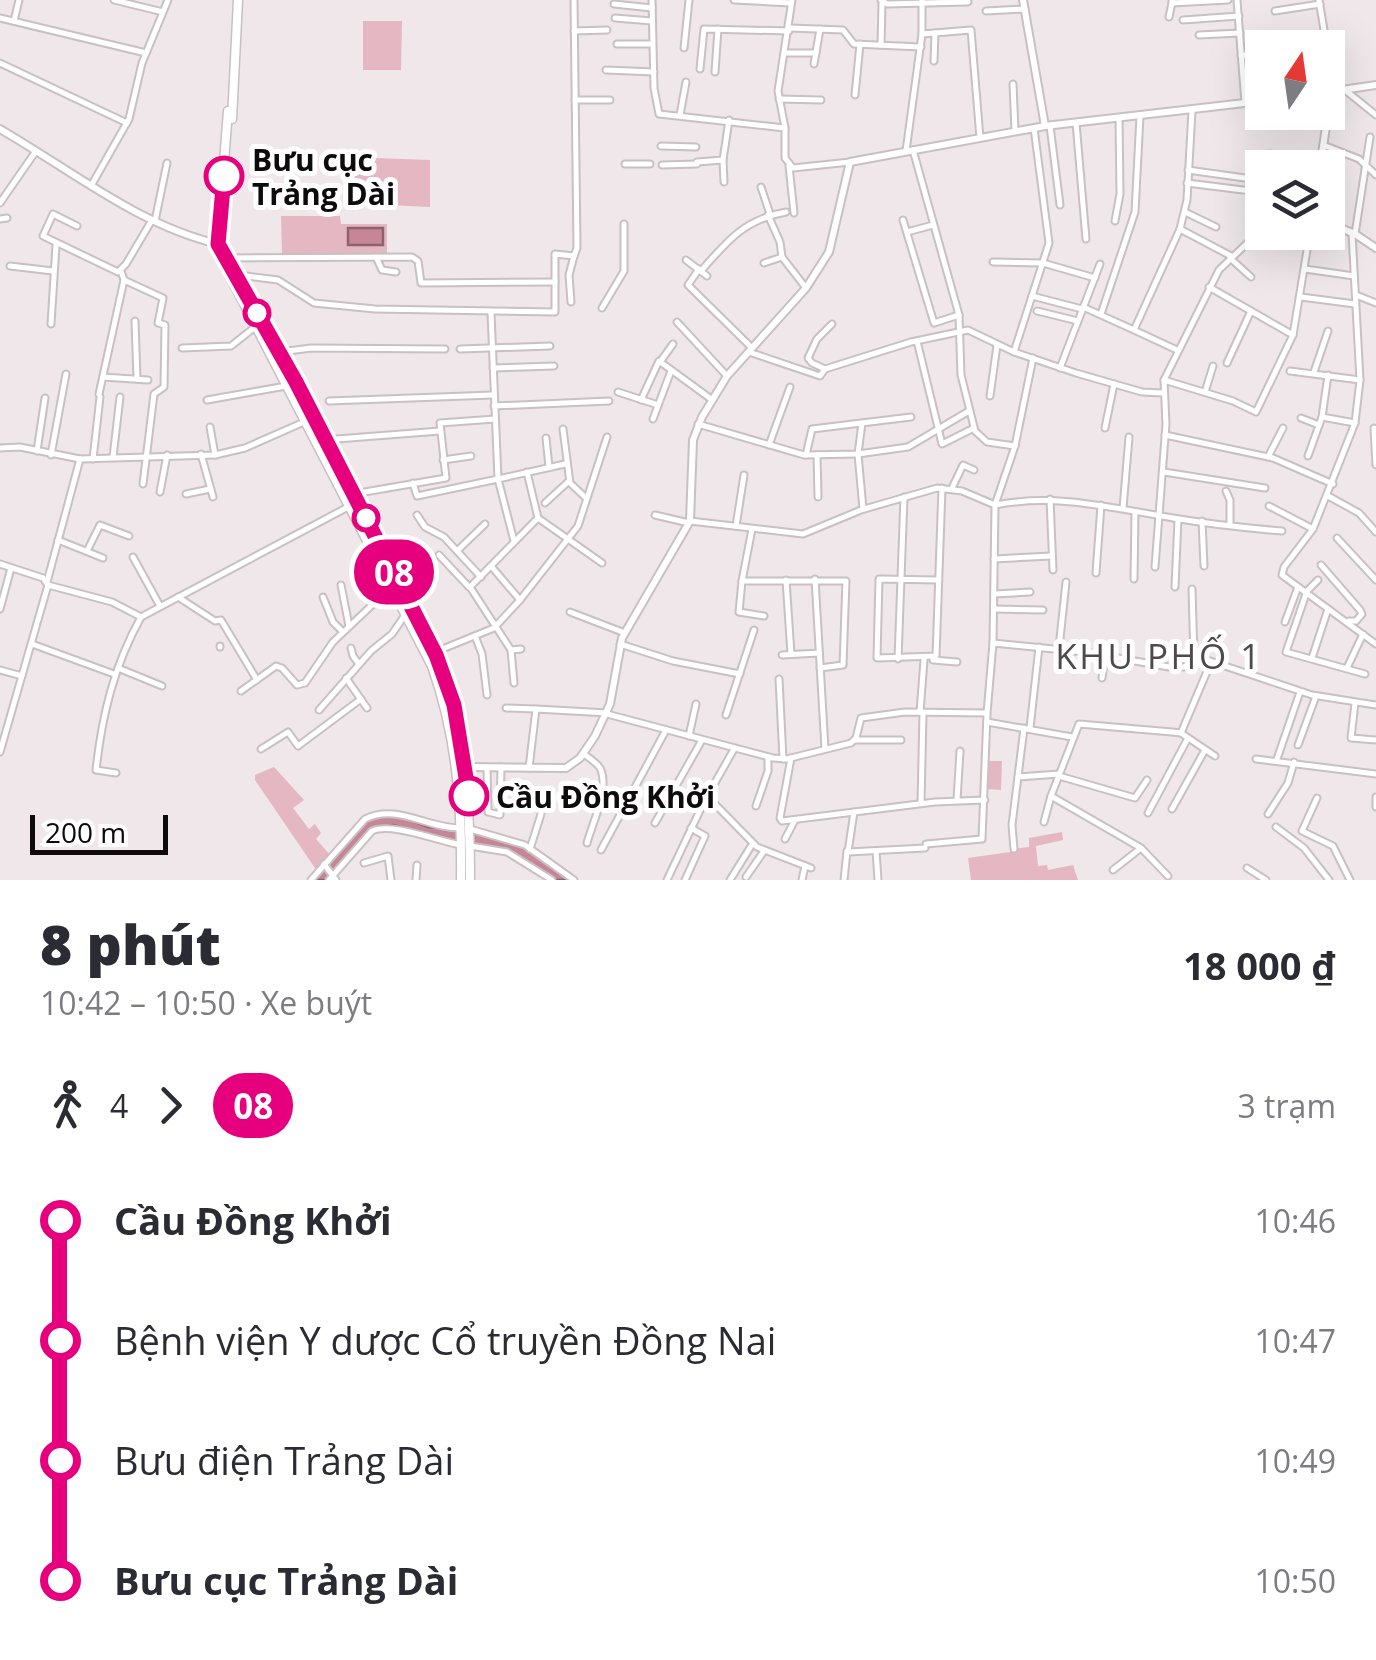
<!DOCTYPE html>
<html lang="vi">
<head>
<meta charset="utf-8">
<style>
	body { margin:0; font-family:"Open Sans",sans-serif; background:#f7f7f7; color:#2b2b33; height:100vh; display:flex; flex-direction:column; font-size:38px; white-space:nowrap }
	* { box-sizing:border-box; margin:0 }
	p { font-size:32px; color:#7c7c81 }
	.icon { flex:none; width:55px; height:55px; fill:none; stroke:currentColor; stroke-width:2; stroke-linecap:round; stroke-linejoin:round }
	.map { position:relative; height:880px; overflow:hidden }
	.drawer { display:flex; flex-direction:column; background:#fff; flex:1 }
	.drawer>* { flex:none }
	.badge { padding:0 20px; border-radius:32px; font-size:35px; line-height:65px }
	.needle { width:65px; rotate:13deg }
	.controls { position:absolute; left:1245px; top:30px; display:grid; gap:20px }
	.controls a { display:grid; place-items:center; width:100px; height:100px; border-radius:0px; background:#fff; box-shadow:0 10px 40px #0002; font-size:50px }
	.scale { position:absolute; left:30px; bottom:25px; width:138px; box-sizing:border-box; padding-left:10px; border:5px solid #0d0b0b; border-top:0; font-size:28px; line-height:35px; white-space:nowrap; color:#0d0b0b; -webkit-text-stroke:8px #fff; paint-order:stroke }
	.map>.badge { position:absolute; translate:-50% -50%; box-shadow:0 0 0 5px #fff }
	.legs { display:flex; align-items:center; gap:15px; height:110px; padding:0 40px; font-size:32px }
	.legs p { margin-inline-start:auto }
	.head { display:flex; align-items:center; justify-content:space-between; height:170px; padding:0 40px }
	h1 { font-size:55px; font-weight:800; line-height:75px }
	ul { padding:0 40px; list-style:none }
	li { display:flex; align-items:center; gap:35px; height:120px; font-size:38px }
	li i { display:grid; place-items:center; width:15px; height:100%; margin:0 12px; background:currentColor }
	li i::after { content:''; width:25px; height:25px; margin:-12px; border:8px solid; border-radius:50%; background:#fff }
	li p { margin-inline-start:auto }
	li:first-child i { background:linear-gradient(#0000 50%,currentColor 0) }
	li:last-child i { background:linear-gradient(currentColor 50%,#0000 0) }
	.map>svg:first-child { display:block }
	.green { fill:#e5b7c3 }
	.water { fill:#c68698; stroke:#8e616e; stroke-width:2.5 }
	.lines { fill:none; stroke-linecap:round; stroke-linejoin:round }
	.minor-casing { stroke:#c8c0c2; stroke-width:9 }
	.tertiary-casing { stroke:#c8c0c2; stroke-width:10 }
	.secondary-casing { stroke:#c8c0c2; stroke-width:11 }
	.minor { stroke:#fff; stroke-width:5 }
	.tertiary { stroke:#fff; stroke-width:6 }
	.secondary { stroke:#fff; stroke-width:8 }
	.line-1-casing { stroke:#fff; stroke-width:22 }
	.line-1 { stroke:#e6007e; stroke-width:15 }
	.stop-1-dot { fill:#fff; stroke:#e6007e; stroke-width:5 }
	.labels { text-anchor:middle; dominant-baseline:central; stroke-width:10; stroke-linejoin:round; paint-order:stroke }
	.stop-label { font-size:30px; font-weight:bold; fill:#0d0b0b; stroke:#fff; text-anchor:start }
	.quarter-label { font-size:35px; letter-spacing:2.5px; fill:#4f494a; stroke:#fff }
</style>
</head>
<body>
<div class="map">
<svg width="1376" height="880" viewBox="0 0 1376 880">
	<rect width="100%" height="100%" fill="#efe7e9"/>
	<g class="green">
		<polygon points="363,21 402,21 401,70 363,70"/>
		<polygon points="347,157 430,160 430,207 345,203"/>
		<polygon points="281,216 340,216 341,224 387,224 387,255 282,255"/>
		<polygon points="988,761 1002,761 1001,790 987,789"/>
		<polygon points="274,767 304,800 293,808 309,829 315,824 321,833 316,839 330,855 317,871 255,780 255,775"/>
		<polygon points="1062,832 1063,840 1036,846 1038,866 1047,865 1048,870 1073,865 1078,880 971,880 968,858 1010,852 1011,849 1029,847 1029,838"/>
	</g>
	<g class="water">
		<rect x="348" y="228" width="35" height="17"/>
		<polygon points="394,814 428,827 471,831 525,847 571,880 554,880 501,848 446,841 393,825 372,829 327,880 313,880 366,820 377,815"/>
	</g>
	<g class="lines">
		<defs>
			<g id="minor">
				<polyline points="114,0 163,12"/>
				<polyline points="652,0 654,88 659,114 785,128 785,158 793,168 850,162"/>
				<polyline points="734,0 791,3"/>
				<polyline points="881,0 887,4 968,2"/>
				<polyline points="1172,0 1172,3 1228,0"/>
				<polyline points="1237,0 1245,103"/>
				<polyline points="1319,0 1327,48"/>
				<polyline points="614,4 652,8"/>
				<polyline points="986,11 1025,9"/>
				<polyline points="1275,11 1320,4"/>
				<polyline points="1169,17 1172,3"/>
				<polyline points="0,18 146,53"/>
				<polyline points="615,18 652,21"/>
				<polyline points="1183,20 1239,16"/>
				<polyline points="14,21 19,0"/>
				<polyline points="790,28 843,30 854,44 921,47"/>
				<polyline points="574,31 607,30"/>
				<polyline points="922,34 971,30 980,138"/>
				<polyline points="1199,35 1240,33"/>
				<polyline points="617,44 652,44"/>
				<polyline points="881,45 882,3"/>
				<polyline points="684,48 689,0"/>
				<polyline points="1281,48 1286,47"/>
				<polyline points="1328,50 1334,91"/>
				<polyline points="785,53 816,53"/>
				<polyline points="1241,56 1262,51"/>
				<polyline points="934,61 935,33"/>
				<polyline points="0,63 127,123"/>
				<polyline points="814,64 820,29"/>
				<polyline points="700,69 704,29 789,31"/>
				<polyline points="606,70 654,72"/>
				<polyline points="715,72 718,29"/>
				<polyline points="1013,84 1015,131"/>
				<polyline points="1345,90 1376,115"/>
				<polyline points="855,95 860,44"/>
				<polyline points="779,99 821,100"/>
				<polyline points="575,100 610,100"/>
				<polyline points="680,115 686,82"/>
				<polyline points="1076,123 1086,239"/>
				<polyline points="1050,126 1060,205"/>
				<polyline points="785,128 778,91 792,0"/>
				<polyline points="1323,145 1359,159 1376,175"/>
				<polyline points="661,146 696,147"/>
				<polyline points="913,150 959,315 961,375 975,431 987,442 1015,446"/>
				<polyline points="906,151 922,34 922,0"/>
				<polyline points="723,160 724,182"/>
				<polyline points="697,162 723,160 729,120"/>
				<polyline points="625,164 650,164"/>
				<polyline points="662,165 697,164"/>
				<polyline points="789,166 794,213"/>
				<polyline points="1188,170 1259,180"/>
				<polyline points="1187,183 1259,192"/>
				<polyline points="91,186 129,119 142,63 168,0"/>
				<polyline points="761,187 770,214"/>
				<polyline points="0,203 36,151"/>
				<polyline points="1185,212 1216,227"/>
				<polyline points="768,215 780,242 782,257 806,288"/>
				<polyline points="0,219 7,218"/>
				<polyline points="903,220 934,323 959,315"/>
				<polyline points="155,221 167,163"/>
				<polyline points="1115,221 1120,194 1119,118"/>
				<polyline points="1262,225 1259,217 1261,155 1271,154"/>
				<polyline points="77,226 53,214 43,236 118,272 126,264 152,220"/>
				<polyline points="1180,229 1231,256"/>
				<polyline points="907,232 933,225"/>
				<polyline points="1352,233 1360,380 1355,423 1313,529 1284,567 1282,575 1376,644"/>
				<polyline points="1355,234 1370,137"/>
				<polyline points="376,257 382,270 396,272"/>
				<polyline points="229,258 412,257 418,261 421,283 555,282"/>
				<polyline points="1230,258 1251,277"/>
				<polyline points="686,260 707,276"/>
				<polyline points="993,262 1043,263 1095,278"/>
				<polyline points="764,263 782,257"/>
				<polyline points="10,266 53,271"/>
				<polyline points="699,269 688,285 752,348"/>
				<polyline points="1305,269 1354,276"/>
				<path d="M 701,271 C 727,241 745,219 786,212"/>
				<polyline points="238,275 278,280 314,303 375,309 555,312 555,254 574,256 577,248 574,0"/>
				<polyline points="124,280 163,298 158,323 165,325 164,387 154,394 143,484"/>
				<polyline points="1209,287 1293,335"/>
				<polyline points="1356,295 1376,303"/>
				<polyline points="1032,296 1082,309"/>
				<polyline points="1301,297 1355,304"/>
				<polyline points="571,302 569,275 574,256"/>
				<polyline points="1083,307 1134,330 1180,229 1187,200 1192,111"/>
				<polyline points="602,308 624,271 624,224"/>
				<polyline points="1037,311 1078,321"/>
				<polyline points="1101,314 1135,212 1140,116"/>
				<polyline points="135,321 137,379"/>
				<polyline points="677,322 727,376"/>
				<polyline points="51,324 56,245"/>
				<polyline points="1134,330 1177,350"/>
				<polyline points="917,341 942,444 974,428"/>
				<polyline points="182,348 231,346 255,327"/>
				<polyline points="460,349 550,346"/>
				<polyline points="280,352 311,348 445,349"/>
				<polyline points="749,352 820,376 825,369 911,342 968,330 1014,352 1076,373 1142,392 1163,393"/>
				<polyline points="1014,352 1049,243 1034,128"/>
				<polyline points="660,362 673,344"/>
				<polyline points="1227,363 1251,311"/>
				<polyline points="493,368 554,366"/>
				<polyline points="1060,368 1100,264"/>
				<polyline points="825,369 812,363 808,358 817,339 832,324"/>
				<polyline points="1290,371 1360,380"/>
				<polyline points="1314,372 1328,331"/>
				<polyline points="103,377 148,380"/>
				<polyline points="1164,380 1233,401 1256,412 1293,335 1310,232"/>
				<polyline points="618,392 658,405"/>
				<polyline points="1205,392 1213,366"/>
				<polyline points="99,394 124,280 121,271"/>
				<polyline points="990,396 997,345"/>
				<polyline points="207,400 286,386"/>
				<polyline points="641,400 659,361 711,399"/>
				<polyline points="329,401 493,395"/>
				<polyline points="494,406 609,401"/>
				<polyline points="1322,417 1328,375"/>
				<polyline points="1301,418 1319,425"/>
				<polyline points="653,419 671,371"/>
				<polyline points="862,423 858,454 863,509"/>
				<polyline points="698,424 804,455 858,454 908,447 969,411"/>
				<polyline points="210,427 215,455"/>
				<polyline points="1105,428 1114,384"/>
				<polyline points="1374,428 1376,465"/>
				<polyline points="563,429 570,483 586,498"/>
				<polyline points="1165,435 1273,458 1333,484"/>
				<polyline points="546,438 549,467"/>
				<polyline points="324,440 440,431"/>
				<polyline points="769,445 790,387"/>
				<polyline points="0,448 20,447 80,459 215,455 245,448 304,422"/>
				<polyline points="37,451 45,398"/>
				<polyline points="201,454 213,497"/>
				<polyline points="51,455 66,374"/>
				<polyline points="806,455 812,429 911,417"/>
				<polyline points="817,455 818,497"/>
				<polyline points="1308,456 1322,417 1355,423"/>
				<polyline points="113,457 120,397"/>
				<polyline points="1268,457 1283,428"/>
				<polyline points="93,459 100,397"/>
				<polyline points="443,460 471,456"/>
				<polyline points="527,472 538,518 602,563"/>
				<polyline points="1164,472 1265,488"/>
				<polyline points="413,483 417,496 498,479 491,313"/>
				<polyline points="952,488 963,465 974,470"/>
				<polyline points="1226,491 1230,500 1230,525"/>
				<polyline points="160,492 167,455"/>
				<polyline points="186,494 210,489"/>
				<polyline points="353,494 446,478 440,423 495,419"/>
				<polyline points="1328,496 1359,513 1376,532"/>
				<polyline points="1050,499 1053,570"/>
				<polyline points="545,503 569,481"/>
				<path d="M 995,505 C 1057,493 1112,508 1173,518 C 1209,524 1246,528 1282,531"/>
				<polyline points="1269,506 1313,529"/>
				<polyline points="1123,508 1129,437"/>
				<polyline points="417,515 425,527 444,537 481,577"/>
				<polyline points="655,515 689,523"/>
				<polyline points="690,521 803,534 861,510 937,488 962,491 995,505"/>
				<polyline points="1202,521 1204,566"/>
				<polyline points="736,526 744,475"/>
				<polyline points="752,529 742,581 846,581 843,665 820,668"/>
				<polyline points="1337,538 1376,580"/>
				<polyline points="58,540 103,558"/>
				<polyline points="514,541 498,479 565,464"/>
				<polyline points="87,551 100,525 129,536"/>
				<polyline points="457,551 485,524"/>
				<polyline points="439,555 469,587"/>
				<polyline points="133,557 160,606"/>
				<polyline points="994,559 1051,556"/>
				<polyline points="0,564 43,578 48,585 112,602 141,617 348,507"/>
				<polyline points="1321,565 1360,610 1362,614 1356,621 1349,621"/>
				<polyline points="491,566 520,600"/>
				<polyline points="1155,567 1166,424 1164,380 1219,270 1262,229"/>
				<polyline points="1096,573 1101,505"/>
				<polyline points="815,579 825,749"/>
				<polyline points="1134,579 1135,512"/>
				<polyline points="786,580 791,654"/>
				<polyline points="939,580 879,579 877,658 936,656 942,488"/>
				<polyline points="1318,580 1307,591 1286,652 1365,674"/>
				<polyline points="742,581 739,612 764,616"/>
				<polyline points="47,582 80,459"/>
				<polyline points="341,585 349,626"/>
				<polyline points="1175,587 1178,519"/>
				<polyline points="1192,589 1194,658"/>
				<polyline points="994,594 1030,592"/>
				<polyline points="178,597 215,621 221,620 257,680"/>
				<polyline points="323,597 333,622 343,632"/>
				<polyline points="0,609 11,568"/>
				<polyline points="994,609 1043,610"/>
				<polyline points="570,612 625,633"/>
				<polyline points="1285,622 1298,587"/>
				<polyline points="475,636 482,654 487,695"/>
				<polyline points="993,643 1084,652 1169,667 1184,667 1198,657 1312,695 1376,705"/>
				<polyline points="32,644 114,674"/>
				<polyline points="620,644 673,661 740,674"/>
				<polyline points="220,646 220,647"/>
				<polyline points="351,648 353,656 359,664"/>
				<polyline points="1059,648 1066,582"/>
				<polyline points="521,649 511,650 470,587 538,518"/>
				<polyline points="511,650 514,683"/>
				<polyline points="435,652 494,628 520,600 578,526 607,437"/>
				<polyline points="782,655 819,653"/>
				<polyline points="1312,658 1328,609"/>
				<polyline points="898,659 904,497"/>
				<polyline points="933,660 957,662"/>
				<polyline points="118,668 162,686"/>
				<polyline points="1347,668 1363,634"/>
				<polyline points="0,670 22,676"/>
				<polyline points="346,678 367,708"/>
				<polyline points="1102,678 1105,656"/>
				<polyline points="779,679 783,759"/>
				<polyline points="241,691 276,666 282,668 297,685 305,683 333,642 390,588"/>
				<polyline points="1355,703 1351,738 1376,740"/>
				<polyline points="506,708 536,709"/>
				<polyline points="319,710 371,651 392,634 405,615"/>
				<polyline points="920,712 924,660"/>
				<polyline points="607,714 773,758 787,759 851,743 856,738 861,718 905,712 987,713 993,643 995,505 1015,446 1033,358"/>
				<polyline points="726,715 754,630"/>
				<polyline points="987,722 1072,737"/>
				<polyline points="1030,728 1039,647"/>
				<polyline points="1181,733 1211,662"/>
				<polyline points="689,736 696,704"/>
				<polyline points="855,740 901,740"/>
				<polyline points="1298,745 1316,696"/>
				<polyline points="261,749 288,732 298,746 361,699"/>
				<polyline points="0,752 48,585"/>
				<path d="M 584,754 C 589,758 599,764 601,770 C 609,790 592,824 587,843"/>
				<polyline points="791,758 780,818 782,821 935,802 985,800"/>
				<polyline points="1256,759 1376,774"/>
				<polyline points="1277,759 1300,692"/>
				<polyline points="487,767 488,812 500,815 501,767"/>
				<polyline points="529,768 536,709 608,713"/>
				<path d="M 116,773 L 96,770 C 102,715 114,666 141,617"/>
				<polyline points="1059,776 1135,798 1147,780"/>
				<polyline points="1018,777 1059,774"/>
				<polyline points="707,796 757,847 811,868"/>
				<polyline points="1376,797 1376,807"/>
				<polyline points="1317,798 1302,831 1333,846 1350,880"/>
				<polyline points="957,800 960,751"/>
				<polyline points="921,803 923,712"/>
				<polyline points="756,806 768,771 768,757"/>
				<polyline points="1172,809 1205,750"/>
				<polyline points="854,812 848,852 925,848"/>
				<polyline points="1148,813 1188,738"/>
				<polyline points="1268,814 1288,783 1294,762"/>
				<polyline points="1044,822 1051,796"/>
				<polyline points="655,823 702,740"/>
				<polyline points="1276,827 1304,848 1329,880"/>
				<polyline points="470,829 525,845 574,880"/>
				<polyline points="785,839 795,820"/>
				<polyline points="926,844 982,839 987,714"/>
				<polyline points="470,846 507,852 552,880"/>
				<polyline points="530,849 541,814"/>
				<polyline points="1014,849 1012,825 1024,728"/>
				<polyline points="601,850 666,730"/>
				<polyline points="876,851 878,880"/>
				<polyline points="364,863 388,856 391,880"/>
				<polyline points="324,864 336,880"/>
				<polyline points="1247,868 1266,880"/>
				<polyline points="1113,870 1141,848"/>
				<polyline points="1168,876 1141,848 1051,796 1079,724 1172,732 1181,733 1215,756"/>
				<polyline points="746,877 764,851"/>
				<path d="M 311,880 L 365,819 C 397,803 428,829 462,828"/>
				<path d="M 329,880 L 372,831 C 390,822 438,841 461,845"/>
				<polyline points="416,880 417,865"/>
				<polyline points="667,880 703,804 734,749"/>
				<polyline points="685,880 705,836 691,828"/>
				<polyline points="730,880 753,843"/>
				<polyline points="802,880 805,866"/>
				<polyline points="844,880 847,851"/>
			</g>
			<g id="tertiary">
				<polyline points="1023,0 1045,126"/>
				<polyline points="1328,92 1376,85"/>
				<path d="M 0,129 C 71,170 138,225 218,244"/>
				<polyline points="1320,168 1331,92"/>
				<polyline points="1328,223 1355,234 1376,248"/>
				<polyline points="466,767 566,768 580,758 595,736 610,704 622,638 690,521 693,440 702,417 727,376 806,288 829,252 850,162 1045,126 1262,101"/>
			</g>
			<g id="secondary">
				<path d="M 228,111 L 218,238 L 222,261 L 432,666 C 457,737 462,805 461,880"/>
				<polyline points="232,119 238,0"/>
				<path d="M 222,253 L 229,258 L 444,674 C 466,742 470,809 470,880"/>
				<polyline points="285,361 293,376"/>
			</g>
		</defs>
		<use href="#minor" class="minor-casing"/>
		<use href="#tertiary" class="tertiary-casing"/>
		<use href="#secondary" class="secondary-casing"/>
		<use href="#minor" class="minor"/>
		<use href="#tertiary" class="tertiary"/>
		<use href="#secondary" class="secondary"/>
	</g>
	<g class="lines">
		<defs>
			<polyline id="line-1" points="224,176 218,244 296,382 436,655 454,705 469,796"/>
		</defs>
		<use href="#line-1" class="line-1-casing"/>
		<use href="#line-1" class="line-1"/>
	</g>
	<g class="stop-1-dot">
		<circle cx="224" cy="176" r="18"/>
		<circle cx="257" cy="313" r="12"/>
		<circle cx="366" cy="518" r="12"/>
		<circle cx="469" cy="796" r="18"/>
	</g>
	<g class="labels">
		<g class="stop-label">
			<text x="252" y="159">Bưu cục<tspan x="252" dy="34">Trảng Dài</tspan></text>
			<text x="496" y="796">Cầu Đồng Khởi</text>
		</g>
		<g class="quarter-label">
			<text x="1159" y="655">KHU PHỐ 1</text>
		</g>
	</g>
</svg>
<div class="controls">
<a><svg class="needle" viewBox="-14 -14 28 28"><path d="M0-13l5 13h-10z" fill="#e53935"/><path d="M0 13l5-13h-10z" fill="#7c7c81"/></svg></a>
<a><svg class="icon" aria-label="layers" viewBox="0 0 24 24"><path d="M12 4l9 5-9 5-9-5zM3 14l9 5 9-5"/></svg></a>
</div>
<div class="scale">200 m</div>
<b class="badge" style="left:394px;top:572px;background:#e6007e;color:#fff">08</b>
</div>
<section class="drawer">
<div class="head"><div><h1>8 phút</h1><p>10:42 – 10:50 · Xe buýt</p></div><b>18 000 ₫</b></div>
<div class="legs"><svg class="icon" aria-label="walk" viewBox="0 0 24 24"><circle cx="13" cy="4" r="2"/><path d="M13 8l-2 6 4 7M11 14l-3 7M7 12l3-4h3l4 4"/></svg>4<svg class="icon" aria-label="forward" viewBox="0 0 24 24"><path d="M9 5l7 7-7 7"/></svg><b class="badge" style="background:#e6007e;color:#fff">08</b><p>3 trạm</p></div>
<ul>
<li><i style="color:#e6007e"></i><b>Cầu Đồng Khởi</b><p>10:46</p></li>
<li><i style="color:#e6007e"></i><span>Bệnh viện Y dược Cổ truyền Đồng Nai</span><p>10:47</p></li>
<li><i style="color:#e6007e"></i><span>Bưu điện Trảng Dài</span><p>10:49</p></li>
<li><i style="color:#e6007e"></i><b>Bưu cục Trảng Dài</b><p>10:50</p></li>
</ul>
</section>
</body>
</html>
